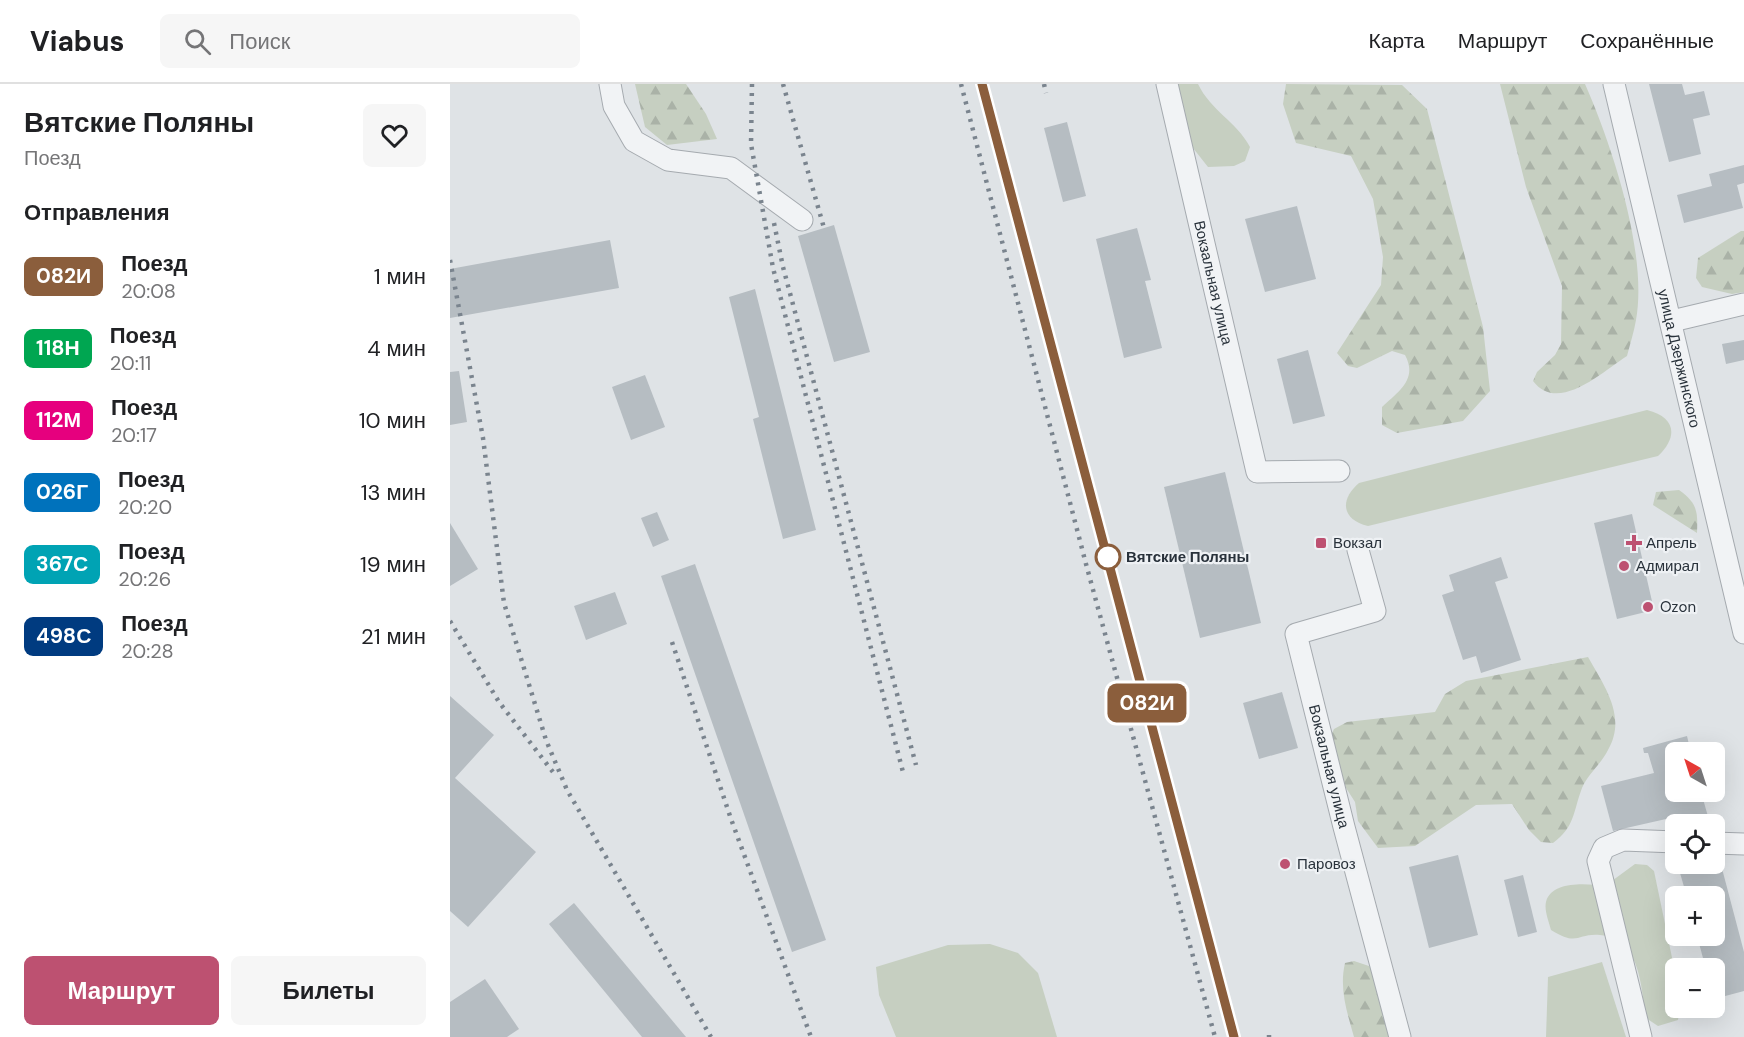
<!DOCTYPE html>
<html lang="ru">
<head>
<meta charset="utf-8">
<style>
	body { margin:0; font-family:"DM Sans",sans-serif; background:#f6f6f6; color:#202124; height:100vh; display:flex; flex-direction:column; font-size:22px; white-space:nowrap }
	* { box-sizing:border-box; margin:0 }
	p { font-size:20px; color:#757577 }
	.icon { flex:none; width:33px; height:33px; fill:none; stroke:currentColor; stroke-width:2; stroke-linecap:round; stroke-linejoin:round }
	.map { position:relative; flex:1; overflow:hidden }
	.panel { display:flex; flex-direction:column; background:#fff; width:450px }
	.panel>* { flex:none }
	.badge { padding:0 12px; border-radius:9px; font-size:21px; line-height:39px }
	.needle { width:39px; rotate:321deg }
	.fabs { position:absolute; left:1215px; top:658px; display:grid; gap:12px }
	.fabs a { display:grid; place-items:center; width:60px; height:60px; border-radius:9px; background:#fff; box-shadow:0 6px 24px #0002; font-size:30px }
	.map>.badge { position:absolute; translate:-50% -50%; box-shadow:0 0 0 3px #fff }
	h2 { padding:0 24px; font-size:22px; line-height:54px }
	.round { display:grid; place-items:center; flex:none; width:63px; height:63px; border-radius:9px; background:#f6f6f6 }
	.headline { display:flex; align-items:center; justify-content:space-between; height:102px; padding:0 24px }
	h1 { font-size:28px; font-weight:800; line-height:45px }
	.action { display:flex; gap:12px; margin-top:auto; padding:12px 24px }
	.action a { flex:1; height:69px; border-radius:9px; background:#bd5171; color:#fff; font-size:24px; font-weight:800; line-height:69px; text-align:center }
	.action a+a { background:#f6f6f6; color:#202124 }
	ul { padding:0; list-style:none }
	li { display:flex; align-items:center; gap:18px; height:72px; padding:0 24px }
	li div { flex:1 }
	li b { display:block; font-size:22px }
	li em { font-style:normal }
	li .badge { min-width:66px; font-weight:700; text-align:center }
	header { display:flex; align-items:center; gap:36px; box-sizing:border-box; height:84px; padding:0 30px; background:#fff; border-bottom:2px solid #e0e0e0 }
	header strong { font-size:28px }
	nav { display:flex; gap:33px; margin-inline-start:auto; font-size:21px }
	.search { width:420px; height:54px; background:#f6f6f6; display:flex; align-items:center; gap:15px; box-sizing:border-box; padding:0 21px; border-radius:9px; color:#757577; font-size:22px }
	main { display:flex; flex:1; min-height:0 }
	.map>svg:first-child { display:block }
	.grass { fill:#c6cfc1 }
	.forest { fill:url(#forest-firs) }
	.building { fill:#b6bdc2 }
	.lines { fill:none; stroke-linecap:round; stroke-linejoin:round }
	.minor-casing { stroke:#a5aaaf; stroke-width:23 }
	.minor { stroke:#f1f3f5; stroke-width:21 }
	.rail { stroke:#7a848e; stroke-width:4.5; stroke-dasharray:3 6; stroke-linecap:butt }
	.line-casing { stroke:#fff; stroke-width:14 }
	.line { stroke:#8b5e3c; stroke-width:9 }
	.poi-dot { fill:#bd5171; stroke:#eef1f4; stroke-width:2 }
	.stop-dot { fill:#fff; stroke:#8b5e3c; stroke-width:3 }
	.labels { text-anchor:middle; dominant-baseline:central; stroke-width:4.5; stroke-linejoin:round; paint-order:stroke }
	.street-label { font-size:15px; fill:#29323b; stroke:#eef1f4 }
	.poi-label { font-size:15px; fill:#29323b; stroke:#eef1f4; text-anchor:start }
	.stop-label { font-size:15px; font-weight:bold; fill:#29323b; stroke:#eef1f4; text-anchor:start }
</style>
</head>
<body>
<header>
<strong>Viabus</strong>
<div class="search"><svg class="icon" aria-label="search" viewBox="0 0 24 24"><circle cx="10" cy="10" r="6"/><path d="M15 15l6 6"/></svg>Поиск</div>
<nav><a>Карта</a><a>Маршрут</a><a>Сохранённые</a></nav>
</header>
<main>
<section class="panel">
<div class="headline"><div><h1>Вятские Поляны</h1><p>Поезд</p></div><a class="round"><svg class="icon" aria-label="heart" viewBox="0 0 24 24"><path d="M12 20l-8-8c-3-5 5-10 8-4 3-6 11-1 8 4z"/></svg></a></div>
<h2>Отправления</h2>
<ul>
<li><span class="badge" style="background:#8b5e3c;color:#fff">082И</span><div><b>Поезд</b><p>20:08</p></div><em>1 мин</em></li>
<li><span class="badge" style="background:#00a651;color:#fff">118Н</span><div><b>Поезд</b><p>20:11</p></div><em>4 мин</em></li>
<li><span class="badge" style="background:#e6007e;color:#fff">112М</span><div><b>Поезд</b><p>20:17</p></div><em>10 мин</em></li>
<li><span class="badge" style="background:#0072bc;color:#fff">026Г</span><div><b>Поезд</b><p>20:20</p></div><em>13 мин</em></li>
<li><span class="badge" style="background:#00a3b4;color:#fff">367С</span><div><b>Поезд</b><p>20:26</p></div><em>19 мин</em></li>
<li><span class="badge" style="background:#003b80;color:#fff">498С</span><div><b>Поезд</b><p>20:28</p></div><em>21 мин</em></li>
</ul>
<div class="action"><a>Маршрут</a><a>Билеты</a></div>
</section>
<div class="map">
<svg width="1294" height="953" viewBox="0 0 1294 953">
	<defs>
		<pattern id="forest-firs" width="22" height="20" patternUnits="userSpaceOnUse" patternTransform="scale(1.5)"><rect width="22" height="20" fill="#c6cfc1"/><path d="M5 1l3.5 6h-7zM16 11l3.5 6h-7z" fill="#aab2a7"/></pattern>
	</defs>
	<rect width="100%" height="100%" fill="#dfe3e6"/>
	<g class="grass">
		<path d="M 719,0 L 748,0 C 761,27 786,37 800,63 L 795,77 L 784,82 L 758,83 L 732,50 Z"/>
		<path d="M 1197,326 C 1225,333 1229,352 1208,372 L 918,442 C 892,436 889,416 909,399 Z"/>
		<path d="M 1185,780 L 1197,781 L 1204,787 L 1225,888 L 1226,924 L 1230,924 L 1228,936 L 1208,942 L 1196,934 C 1191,903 1191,855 1150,851 C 1127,849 1128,863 1101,846 C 1099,838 1094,826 1096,818 C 1102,796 1138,800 1155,802 Z"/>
		<polygon points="540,860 568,869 588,889 607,953 446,953 429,911 426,883 498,861"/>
		<polygon points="1152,878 1176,953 1096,953 1098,893"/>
	</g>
	<g class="forest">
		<polygon points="185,0 236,0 256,30 267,55 217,61 195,43"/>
		<path d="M 836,0 L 952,1 L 977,25 L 1033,243 L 1040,307 L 1013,337 L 947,349 L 932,341 L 932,323 C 949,307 968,295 955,271 L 942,267 L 907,284 L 898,282 L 887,269 L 931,201 L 933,173 L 923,115 L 901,72 L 846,59 L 833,20 Z"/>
		<path d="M 1050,0 L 1135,0 C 1162,61 1198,170 1186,236 C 1184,248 1180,260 1177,272 C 1152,288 1108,330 1083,297 L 1087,288 L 1105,271 L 1111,260 L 1112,202 L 1076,103 Z"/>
		<polygon points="1291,147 1294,147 1294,208 1282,210 1252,203 1246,194 1248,174"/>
		<path d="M 1229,406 C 1247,419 1248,427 1247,449 L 1203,421 L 1206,408 Z"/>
		<path d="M 1138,573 C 1155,603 1177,633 1158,666 C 1151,680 1138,690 1132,704 C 1123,728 1125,743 1103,759 L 1091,758 L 1079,746 L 1062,720 L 1026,721 L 965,762 L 928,764 L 908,737 L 905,718 L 884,685 L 876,662 L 884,645 L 897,638 L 985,628 L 995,610 L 1016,597 Z"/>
		<path d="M 904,877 L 919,882 L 927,894 L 940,953 L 904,953 C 897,928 889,905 895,879 Z"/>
	</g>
	<g class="building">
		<polygon points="1199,0 1232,0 1235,11 1254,7 1260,31 1243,35 1251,70 1219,78"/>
		<polygon points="617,38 636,112 613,118 594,44"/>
		<polygon points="1294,81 1294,99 1287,101 1293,124 1234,139 1227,111 1262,102 1259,90"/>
		<polygon points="847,122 866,195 815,208 795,135"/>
		<polygon points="384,141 420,268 384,278 348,152"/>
		<polygon points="687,144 701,196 695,197 712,264 674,274 646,155"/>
		<polygon points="160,156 169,204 0,234 0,185"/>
		<polygon points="305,205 366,446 333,455 303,335 309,333 279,213"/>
		<polygon points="1294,256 1294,276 1276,280 1272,260"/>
		<polygon points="858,266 875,332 843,340 827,275"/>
		<polygon points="9,287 17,338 0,341 0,288"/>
		<polygon points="195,291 215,343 181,356 162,303"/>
		<polygon points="775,388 811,539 750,554 714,403"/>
		<polygon points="207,428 219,456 203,463 191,434"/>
		<polygon points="1182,430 1204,526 1167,535 1144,439"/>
		<polygon points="0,439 28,485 0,502"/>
		<polygon points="1051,473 1058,494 1045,498 1071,576 1031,589 1026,572 1013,576 992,511 1004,507 999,491"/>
		<polygon points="245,480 376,856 342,868 211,492"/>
		<polygon points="165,508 177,540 136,556 124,522"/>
		<polygon points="832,608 848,664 809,675 793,619"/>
		<polygon points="0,612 44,651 5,694 86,768 18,843 0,827"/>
		<polygon points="1237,652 1241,669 1226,669 1226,708 1251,708 1259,736 1241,741 1218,741 1216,735 1163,747 1151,702 1204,689 1198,669 1194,669 1193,664"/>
		<polygon points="1008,771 1028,851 979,864 959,783"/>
		<polygon points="1270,777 1294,868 1294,907 1264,915 1264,885 1256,885 1247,852 1264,852 1264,813 1237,813 1230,789"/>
		<polygon points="1073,791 1087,848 1068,853 1054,796"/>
		<polygon points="124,819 236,953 192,953 99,840"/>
		<polygon points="35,895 69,945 57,953 0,953 0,918"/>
	</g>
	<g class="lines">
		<defs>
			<g id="minor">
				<polyline points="160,0 164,22 184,57 218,76 281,84 352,136"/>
				<path id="s1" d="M 717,0 L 807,388 L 889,387"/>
				<path id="s2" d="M 1164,0 L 1294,549"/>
				<polyline points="1222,237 1294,220"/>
				<path id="s3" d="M 908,466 L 925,527 L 846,550 L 894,743 L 950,953"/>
				<polyline points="1264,759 1294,760"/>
				<polyline points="1191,953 1148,777 1154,764 1173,756 1226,758"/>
			</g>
		</defs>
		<use href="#minor" class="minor-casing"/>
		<use href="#minor" class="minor"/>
		<g class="rail">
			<polyline points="302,0 301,60 323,184 454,692"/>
			<polyline points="333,0 374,144"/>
			<polyline points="511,0 636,480 765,953"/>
			<polyline points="532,0 784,953"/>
			<polyline points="594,0 596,9"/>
			<polyline points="324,139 333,183 466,681"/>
			<polyline points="0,176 33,354 54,519 96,656 117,706 261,953"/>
			<polyline points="0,537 49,618 106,692"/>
			<polyline points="222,558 281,735 361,953"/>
			<polyline points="819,951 819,953"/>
		</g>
	</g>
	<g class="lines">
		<defs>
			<polyline id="line" points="532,0 784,953"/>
		</defs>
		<use href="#line" class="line-casing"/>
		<use href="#line" class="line"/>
	</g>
	<g class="poi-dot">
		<rect x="865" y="453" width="12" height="12" rx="3"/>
		<path d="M1181 450h6v6h6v6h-6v6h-6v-6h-6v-6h6z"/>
		<circle cx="1174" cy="482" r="6"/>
		<circle cx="1198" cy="523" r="6"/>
		<circle cx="835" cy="780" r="6"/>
	</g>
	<circle class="stop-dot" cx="658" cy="473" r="12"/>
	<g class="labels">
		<g class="street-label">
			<text stroke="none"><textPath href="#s1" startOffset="204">Вокзальная улица</textPath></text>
			<text stroke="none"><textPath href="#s2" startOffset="282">улица Дзержинского</textPath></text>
			<text stroke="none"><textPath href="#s3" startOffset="282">Вокзальная улица</textPath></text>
		</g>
		<g class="poi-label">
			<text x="883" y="459">Вокзал</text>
			<text x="1196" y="459">Апрель</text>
			<text x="1186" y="482">Адмирал</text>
			<text x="1210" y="523">Ozon</text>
			<text x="847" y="780">Паровоз</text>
		</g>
		<g class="stop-label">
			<text x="676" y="473">Вятские Поляны</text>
		</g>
	</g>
</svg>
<div class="fabs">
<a><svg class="needle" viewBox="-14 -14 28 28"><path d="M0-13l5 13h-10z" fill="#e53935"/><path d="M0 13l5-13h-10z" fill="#757577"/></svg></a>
<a><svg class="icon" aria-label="locate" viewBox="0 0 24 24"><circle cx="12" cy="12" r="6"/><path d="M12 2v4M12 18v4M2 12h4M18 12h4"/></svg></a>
<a>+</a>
<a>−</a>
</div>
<b class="badge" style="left:697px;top:619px;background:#8b5e3c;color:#fff">082И</b>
</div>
</main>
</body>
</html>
